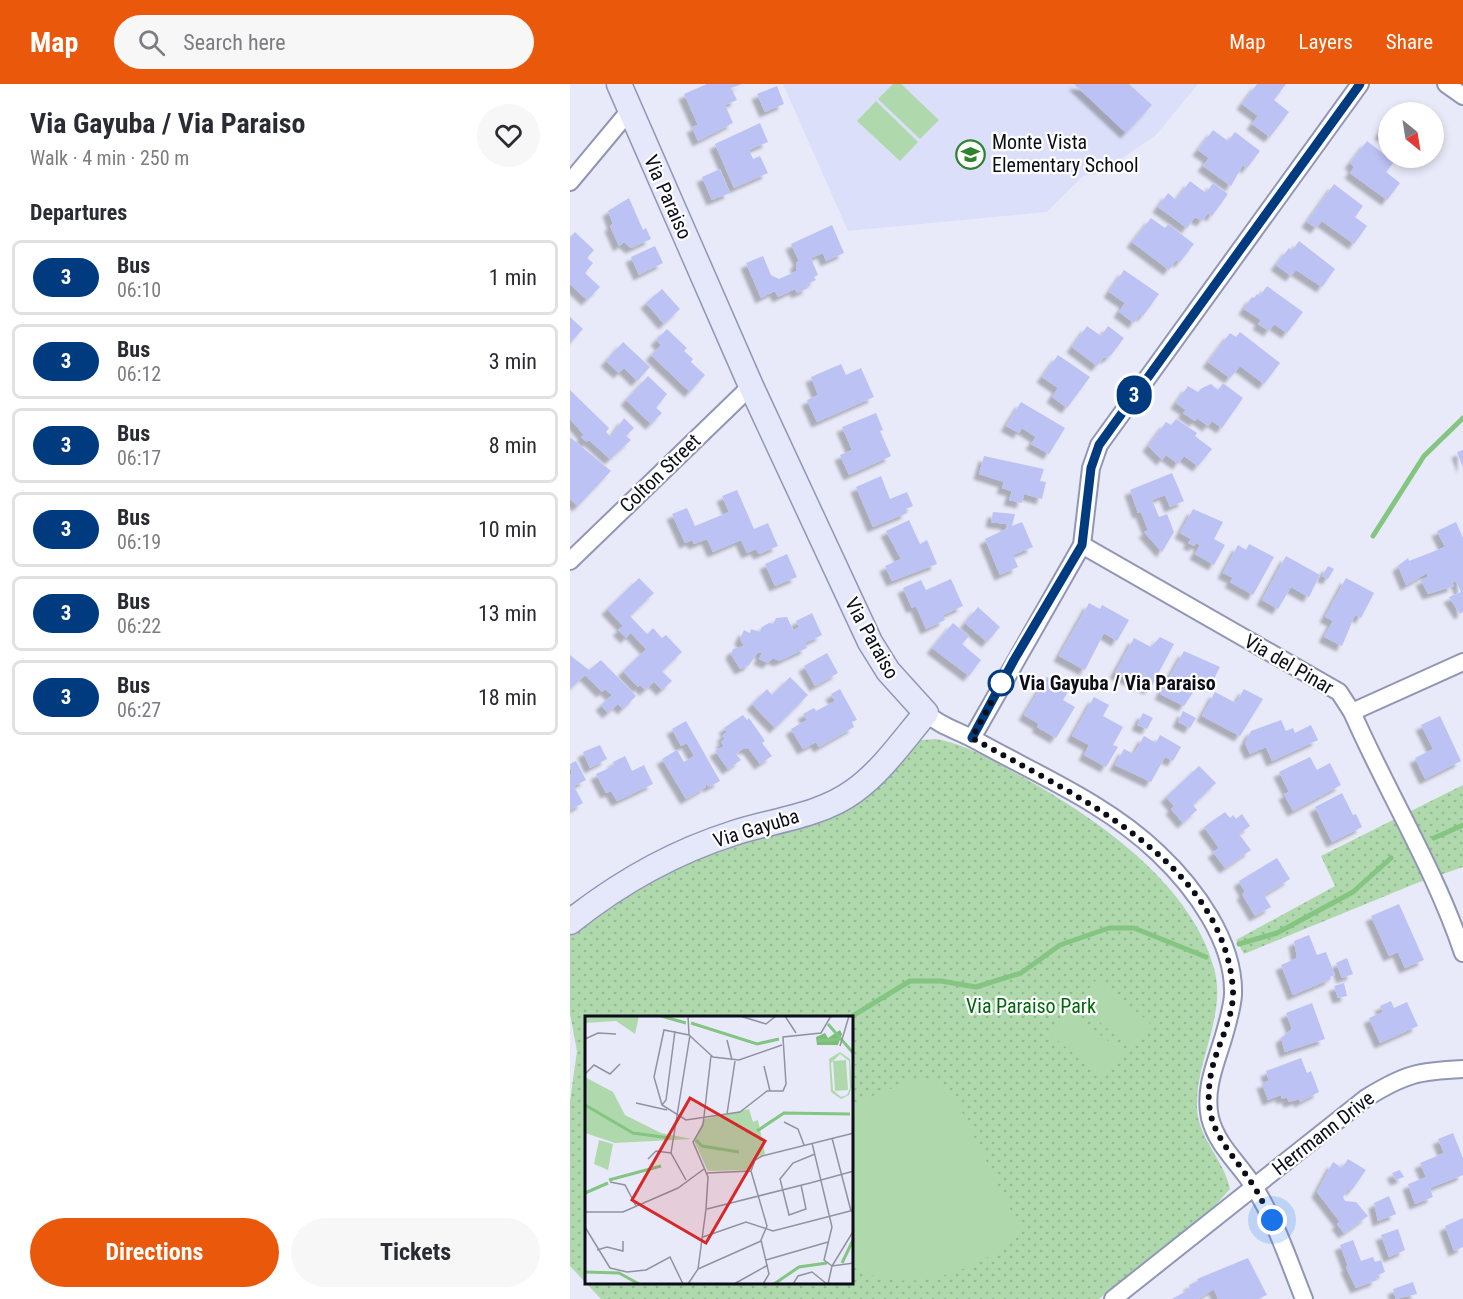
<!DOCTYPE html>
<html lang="en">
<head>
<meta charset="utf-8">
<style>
	body { margin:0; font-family:"Roboto Condensed",sans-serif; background:#f7f7f7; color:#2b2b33; height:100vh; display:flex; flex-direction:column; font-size:22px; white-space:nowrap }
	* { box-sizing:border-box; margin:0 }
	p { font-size:20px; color:#7c7c81 }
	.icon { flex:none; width:33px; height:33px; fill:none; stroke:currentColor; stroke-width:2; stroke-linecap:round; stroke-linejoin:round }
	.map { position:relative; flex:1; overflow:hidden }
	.panel { display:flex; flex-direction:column; background:#fff; width:570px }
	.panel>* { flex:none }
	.badge { padding:0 12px; border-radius:20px; font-size:21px; line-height:39px }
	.needle { width:39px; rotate:150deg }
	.controls { position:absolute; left:808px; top:18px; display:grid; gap:12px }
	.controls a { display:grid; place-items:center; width:66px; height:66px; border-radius:50%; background:#fff; box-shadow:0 3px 9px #0003; font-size:30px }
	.you { position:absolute; width:30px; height:30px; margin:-15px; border:4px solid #fff; border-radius:50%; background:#1a73e8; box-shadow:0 0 0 9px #1a73e833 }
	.map>.badge { position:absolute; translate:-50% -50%; box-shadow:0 0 0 3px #fff }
	h2 { padding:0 30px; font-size:22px; line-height:54px }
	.round { display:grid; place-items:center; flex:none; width:63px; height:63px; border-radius:32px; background:#f7f7f7 }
	.summary { display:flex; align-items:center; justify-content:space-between; height:102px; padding:0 30px }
	h1 { font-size:28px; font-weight:700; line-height:45px }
	.button { display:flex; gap:12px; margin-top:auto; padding:12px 30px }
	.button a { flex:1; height:69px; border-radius:36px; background:#ea580c; color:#fff; font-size:24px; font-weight:700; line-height:69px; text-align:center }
	.button a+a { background:#f7f7f7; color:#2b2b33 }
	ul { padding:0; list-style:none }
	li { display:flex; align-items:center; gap:18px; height:75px; margin:0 12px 9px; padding:0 18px; border:3px solid #e1e1e2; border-radius:9px }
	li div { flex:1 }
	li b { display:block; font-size:22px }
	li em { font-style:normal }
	li .badge { min-width:66px; font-weight:700; text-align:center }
	header { display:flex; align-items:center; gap:36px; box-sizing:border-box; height:84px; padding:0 30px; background:#ea580c; color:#fff }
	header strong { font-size:28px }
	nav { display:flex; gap:33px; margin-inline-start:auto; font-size:21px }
	.search { width:420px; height:54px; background:#f7f7f7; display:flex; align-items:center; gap:15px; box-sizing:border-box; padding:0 21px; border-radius:33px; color:#7c7c81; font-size:22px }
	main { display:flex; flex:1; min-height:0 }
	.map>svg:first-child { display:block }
	.built { fill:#dcdff9 }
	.green { fill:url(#green-dots); fill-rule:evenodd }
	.pitch { fill:#afd9ad }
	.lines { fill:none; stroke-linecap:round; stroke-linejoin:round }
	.stream { stroke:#83c581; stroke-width:5 }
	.building { fill:#bcc2f4; filter:url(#shadow) }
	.street-casing { stroke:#9196b7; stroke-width:20 }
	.secondary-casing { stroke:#9196b7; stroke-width:27 }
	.street { stroke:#fff; stroke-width:16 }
	.secondary { stroke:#e5e7fb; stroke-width:24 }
	.line-casing { stroke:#fff; stroke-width:14 }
	.line { stroke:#003b80; stroke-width:9 }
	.walk { stroke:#0c0d19; stroke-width:6; stroke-dasharray:0 10.8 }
	.stop-dot { fill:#fff; stroke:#003b80; stroke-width:3 }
	.labels { text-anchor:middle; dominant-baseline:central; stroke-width:4.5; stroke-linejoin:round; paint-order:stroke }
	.poi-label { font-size:20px; fill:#0c0d19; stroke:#fff; text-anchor:start }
	.street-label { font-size:20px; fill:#0c0d19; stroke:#fff }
	.stop-label { font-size:20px; font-weight:bold; fill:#0c0d19; stroke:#fff; text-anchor:start }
	.park-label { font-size:20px; fill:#00670c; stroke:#fff }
	.inset-river { fill:none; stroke:#83c581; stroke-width:3 }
	.inset-road { fill:none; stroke:#90929f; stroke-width:1.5 }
	.view { fill:#d62828; fill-opacity:0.15; stroke:#d62828; stroke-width:3 }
	.inset-edge { fill:none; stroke:#0c0d19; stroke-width:3 }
</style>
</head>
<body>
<header>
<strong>Map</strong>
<div class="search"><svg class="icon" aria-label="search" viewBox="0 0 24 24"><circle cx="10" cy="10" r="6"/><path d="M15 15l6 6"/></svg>Search here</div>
<nav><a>Map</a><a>Layers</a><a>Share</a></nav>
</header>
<main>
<section class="panel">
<div class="summary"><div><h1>Via Gayuba / Via Paraiso</h1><p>Walk · 4 min · 250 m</p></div><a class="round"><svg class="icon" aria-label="heart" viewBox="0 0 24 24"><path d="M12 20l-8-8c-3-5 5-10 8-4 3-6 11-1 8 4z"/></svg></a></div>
<h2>Departures</h2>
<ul>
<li><span class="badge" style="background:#003b80;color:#fff">3</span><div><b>Bus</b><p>06:10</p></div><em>1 min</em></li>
<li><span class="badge" style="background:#003b80;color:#fff">3</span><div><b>Bus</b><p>06:12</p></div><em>3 min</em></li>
<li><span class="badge" style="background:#003b80;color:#fff">3</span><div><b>Bus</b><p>06:17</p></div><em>8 min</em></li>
<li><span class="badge" style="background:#003b80;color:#fff">3</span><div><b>Bus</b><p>06:19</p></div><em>10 min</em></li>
<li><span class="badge" style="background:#003b80;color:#fff">3</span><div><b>Bus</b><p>06:22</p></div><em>13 min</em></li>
<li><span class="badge" style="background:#003b80;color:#fff">3</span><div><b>Bus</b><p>06:27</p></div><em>18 min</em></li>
</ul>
<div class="button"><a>Directions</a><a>Tickets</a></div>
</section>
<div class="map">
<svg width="893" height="1215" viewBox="0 0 893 1215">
	<defs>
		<pattern id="green-dots" width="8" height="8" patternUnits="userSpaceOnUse" patternTransform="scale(1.5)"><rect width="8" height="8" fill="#afd9ad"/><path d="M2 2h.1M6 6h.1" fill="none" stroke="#95b994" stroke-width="1.8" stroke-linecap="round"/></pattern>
		<filter id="shadow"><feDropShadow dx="-5.5" dy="5.5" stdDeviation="1.5" flood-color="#0004"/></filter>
	</defs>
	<rect width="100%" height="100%" fill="#e8eaf9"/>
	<polygon class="built" points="213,0 628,0 586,51 529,90 513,92 477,128 278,147"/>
	<g class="green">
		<path d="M 366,655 C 395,660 419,675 445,689 C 519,729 621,797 644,884 C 657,931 626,975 627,1022 C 627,1054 654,1075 660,1105 L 634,1134 L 529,1215 L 31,1215 L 0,1182 L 0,1017 L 7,967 L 0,930 L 0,852 L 26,827 L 53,809 L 175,753 L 254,731 L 341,661 L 352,656 ZM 16,933 L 282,933 L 282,1198 L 16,1198 Z"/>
		<polygon points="893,701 893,783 847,799 674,870 666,856 765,802 751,772"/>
	</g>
	<g class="pitch">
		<polygon points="323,0 331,0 369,36 350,55 308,15"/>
		<polygon points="306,17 348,58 330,77 287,37"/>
		<polygon points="527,895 580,939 559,963 507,919"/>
		<polygon points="501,926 553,970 533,994 481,951"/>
		<path d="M 359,994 L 377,1003 L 383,1010 L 452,1149 C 409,1187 335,1215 282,1182 L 282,1020 L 346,995 Z"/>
	</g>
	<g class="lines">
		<g class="stream">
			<polyline points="803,452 854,372 893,334"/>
			<polyline points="864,754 893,741"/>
			<polyline points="669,860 707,849 783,808 821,774"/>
			<polyline points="281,933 340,897 371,897 406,903 451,889 490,861 539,844 564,844 636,873"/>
		</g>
	</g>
	<g class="building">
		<polygon points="137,0 172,0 161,4 167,16 155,21 163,39 128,57 122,43 128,41 114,10"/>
		<polygon points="504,0 559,0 582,21 556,49"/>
		<polygon points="687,0 716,0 704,16 719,28 700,53 682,40 688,32 672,20"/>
		<polygon points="207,2 214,20 195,28 187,10"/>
		<polygon points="845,20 861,28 841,28"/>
		<polygon points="819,33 819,54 810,50"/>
		<polygon points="190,39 198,58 179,66 183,75 190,72 198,89 164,104 145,60"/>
		<polygon points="643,46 658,57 665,48 690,67 677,84 673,81 661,102 633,82 639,74 628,66"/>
		<polygon points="797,57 824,78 816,88 830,99 817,116 780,89 784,83 780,79"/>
		<polygon points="150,85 160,109 142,116 132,93"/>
		<polygon points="620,97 636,109 643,99 658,110 642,132 638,129 632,137 625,133 617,144 588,123 598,109 606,116"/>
		<polygon points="764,100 793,122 785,133 797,142 784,160 752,137 746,144 737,138"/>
		<polygon points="59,114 73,146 76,144 81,155 61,164 54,158 49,162 40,142 43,140 38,127"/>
		<polygon points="581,134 595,144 598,140 624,160 610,178 606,176 599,186 562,158"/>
		<polygon points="262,141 274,169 256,177 253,169 241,174 248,191 244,193 246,196 237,200 238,204 227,209 225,205 208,213 205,207 191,214 176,179 193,172 201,191 209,195 227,187 226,179 229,177 221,160"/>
		<polygon points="5,148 24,166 17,174 23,179 15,189 30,203 17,216 0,200 0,153"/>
		<polygon points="729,157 765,185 752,203 726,186 721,192 706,181 719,164 722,167"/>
		<polygon points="85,162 93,179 69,191 61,173"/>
		<polygon points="554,186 589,210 573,232 570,230 564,239 549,228 555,219 539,208"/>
		<polygon points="697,202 733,228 717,249 704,240 699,247 688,240 691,236 674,225 682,213 684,214 687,210 690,212"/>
		<polygon points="92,205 110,225 94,240 76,219"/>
		<polygon points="0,233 13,245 0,259"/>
		<polygon points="517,242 531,252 538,242 554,254 541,271 536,274 534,273 527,282 502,263"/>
		<polygon points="97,245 117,264 114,267 123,275 121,278 135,291 120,308 81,271 91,261 86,256"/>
		<polygon points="670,248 710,279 694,300 670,282 660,294 638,278 660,249 666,253"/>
		<polygon points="53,258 80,283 67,297 54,284 49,289 36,277"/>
		<polygon points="488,271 520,293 497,324 482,313 488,304 472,293"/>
		<polygon points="271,280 276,291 291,284 304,313 247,338 237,316 248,311 241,293"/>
		<polygon points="78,292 97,310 86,324 92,329 81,340 56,316"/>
		<polygon points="653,299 673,314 652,344 642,337 638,342 627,334 625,337 613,329 616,326 606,319 618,302 628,308 632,304 641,300 648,306"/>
		<polygon points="0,306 39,344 36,348 41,353 54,334 64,344 56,352 61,356 40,375 19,356 17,358 11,353 14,351 0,335"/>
		<polygon points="451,318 495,344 479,370 461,360 466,353 452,344 449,349 436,342"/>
		<polygon points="306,329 313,346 310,347 321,372 279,391 270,371 282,366 272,343"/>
		<polygon points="606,335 627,349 625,352 642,365 628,382 614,372 608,380 596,371 592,376 578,362 596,338 601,341"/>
		<polygon points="0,353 41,387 8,422 0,415"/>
		<polygon points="893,366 893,384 887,368"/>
		<polygon points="414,372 474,385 470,397 476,398 472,415 454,410 452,419 439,416 442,407 432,404 434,398 409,390"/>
		<polygon points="602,389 614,417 600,423 595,411 582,416 589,433 597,430 604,448 592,468 574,448 578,446 571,428 568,429 560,406"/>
		<polygon points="311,392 320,415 337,408 343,422 336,425 337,429 303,443 286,403"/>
		<polygon points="167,406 184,445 198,439 208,462 189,470 186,465 177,469 171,456 143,468 137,455 124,460 122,456 115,459 102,430 117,424 125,442 159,428 152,412"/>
		<polygon points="623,425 653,438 644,455 655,461 644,481 625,470 630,461 626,459 624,462 618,459 621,455 610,449"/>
		<polygon points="423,428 445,430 442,442 452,438 463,463 443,471 448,483 430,491 415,455 438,444 436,440 421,438"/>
		<polygon points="339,436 350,460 357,456 367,480 322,497 315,482 331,475 316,447"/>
		<polygon points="886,438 893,454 893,528 890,530 879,513 891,508 886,497 882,499 884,502 858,510 851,496 858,493 857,489 836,501 828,482 838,474 839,477 875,463 867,447"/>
		<polygon points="679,460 704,473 683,511 660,498 663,494 653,489 668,461 676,466"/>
		<polygon points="217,470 227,493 205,502 195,480"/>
		<polygon points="716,472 750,491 739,513 721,503 708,525 692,516"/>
		<polygon points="758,482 764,485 758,495 752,492"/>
		<polygon points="69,494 84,509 60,532 77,550 83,544 92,554 96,551 112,568 92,587 102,597 92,606 84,598 75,606 70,601 68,603 53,587 76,565 61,549 56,554 48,546 53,542 37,525"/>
		<polygon points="776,494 804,509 791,534 785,531 772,562 754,553 763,537 755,533"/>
		<polygon points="381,495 393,522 373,531 375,536 356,545 346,522 342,524 333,504 351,496 356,506"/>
		<polygon points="519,519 530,525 532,521 559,536 547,557 534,549 515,586 489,572"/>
		<polygon points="408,523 430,543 417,558 395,539"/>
		<polygon points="242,529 252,551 235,559 237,564 209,577 203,574 198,579 189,575 192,569 188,568 179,581 170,585 161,570 163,565 174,562 170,555 174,546 180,549 181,545 190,548 192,543 199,539 203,540 206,534 217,533 223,546 229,543 226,537"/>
		<polygon points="383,539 399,552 392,560 411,576 399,592 362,564"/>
		<polygon points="590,553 604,560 580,605 545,589 564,554 581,563"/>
		<polygon points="614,567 650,583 641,601 631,596 614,622 590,610"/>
		<polygon points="257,569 268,589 245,602 234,582"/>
		<polygon points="0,571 19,586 31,576 66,612 53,625 48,620 38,629 31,621 42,611 35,605 32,608 15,591 0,605"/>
		<polygon points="220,593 238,611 205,644 182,620 197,605 202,611"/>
		<polygon points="477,593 499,606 493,616 505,623 486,654 467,643 469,640 454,631"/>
		<polygon points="270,605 287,636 282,638 284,643 249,663 246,658 233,665 221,645 237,636 233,630 244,624 246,627 265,617 261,610"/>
		<polygon points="674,605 693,615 670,652 632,632 645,608 666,619"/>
		<polygon points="524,613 539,621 533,632 553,643 543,661 548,663 536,683 514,671 519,661 502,652"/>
		<polygon points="613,627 626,634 620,644 608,638"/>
		<polygon points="573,629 583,634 577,645 567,641"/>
		<polygon points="173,631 177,636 179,634 195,657 192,659 202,672 190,680 179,665 174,664 166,670 171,676 158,685 145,667 154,662 151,658 155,655 152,652 157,648 154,644"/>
		<polygon points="870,632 891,677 855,695 845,674 863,665 851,641"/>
		<polygon points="711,636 716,647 723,644 725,649 741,641 748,656 702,677 696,663 680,670 675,659 681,647"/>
		<polygon points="116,637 150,697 139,703 136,699 136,703 116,715 92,675 107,666 114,678 124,672 117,659 111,662 102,645"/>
		<polygon points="590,651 611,663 603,677 595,673 581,698 545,681 554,665 564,670 574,652 586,659"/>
		<polygon points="30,661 37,675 20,684 13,668"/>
		<polygon points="55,672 62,687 74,681 83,700 47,717 41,707 36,709 26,690 44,682 43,678"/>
		<polygon points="740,673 747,686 760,679 771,701 723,727 714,710 719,708 709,688"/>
		<polygon points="6,677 16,696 4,702 13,719 0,726 0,691 2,690 0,680"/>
		<polygon points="629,682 646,699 623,721 627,726 613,739 601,725 604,722 596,713"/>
		<polygon points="772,709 783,731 786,730 792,743 762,758 745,723"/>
		<polygon points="655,728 660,734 663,731 666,735 672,730 680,742 669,750 681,766 655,784 643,768 649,764 634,743"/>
		<polygon points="707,774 720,795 694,811 701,823 685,832 672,810 675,808 669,797"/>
		<polygon points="829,820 854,876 835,884 828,868 819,872 801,832"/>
		<polygon points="739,851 747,871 756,868 765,891 760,893 761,895 723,911 711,881 727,874 724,857"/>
		<polygon points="777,874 783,890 772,894 766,879"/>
		<polygon points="774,899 777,912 768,914 764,902"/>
		<polygon points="821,917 824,924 837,918 848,942 810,959 799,934 813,928 810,922"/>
		<polygon points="742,919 755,955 715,968 711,954 722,945 716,929"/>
		<polygon points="731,974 737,989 741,987 749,1008 730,1018 729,1015 719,1018 717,1013 712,1015 711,1011 698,1016 692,999 699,997 696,987"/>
		<polygon points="883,1049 893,1074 893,1091 860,1104 863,1113 845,1120 838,1100 856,1093 850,1079 874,1069 868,1055"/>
		<polygon points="778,1075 796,1086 782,1106 779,1104 773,1113 775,1117 786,1118 798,1132 774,1149 767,1140 770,1138 747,1108 763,1078 772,1084"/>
		<polygon points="830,1086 834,1093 826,1096 822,1089"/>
		<polygon points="819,1112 826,1130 808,1137 804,1119"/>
		<polygon points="893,1134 893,1163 884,1167 875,1142"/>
		<polygon points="828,1145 835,1166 819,1173 811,1151"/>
		<polygon points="783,1156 791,1177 803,1173 805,1178 811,1176 815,1188 806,1192 807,1196 786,1204 776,1183 778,1182 770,1161"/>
		<polygon points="678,1174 697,1211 688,1215 648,1215 644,1205 628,1215 602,1215 620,1205 619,1201 628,1197 627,1195"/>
		<polygon points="843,1198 847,1210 826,1215 823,1205"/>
	</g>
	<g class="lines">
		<defs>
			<g id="street">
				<polyline points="876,0 893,12"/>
				<polyline points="0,98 60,26"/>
				<path d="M 512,461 L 769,608 L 782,628 C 817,708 865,785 893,869"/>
				<polyline points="0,477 181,302"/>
				<polyline points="782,628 893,578"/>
				<path d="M 356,629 C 371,643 390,647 407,657 C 468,691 537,720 588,769 C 624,803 665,858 663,911 C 662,925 657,941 653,955 C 645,981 634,1006 640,1034 C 647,1062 670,1080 684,1103 C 706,1137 719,1178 734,1215"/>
				<polyline points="402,654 512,461 521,384 529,361 790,0"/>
				<path d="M 543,1215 L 796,1014 C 835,990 848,987 893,985"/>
			</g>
			<path id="secondary" d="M 0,838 C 49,799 104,768 164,749 C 204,736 250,732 284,707 C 312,687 334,655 356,629 L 318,587 L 300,558 L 181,302 L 49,0"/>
		</defs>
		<use href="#street" class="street-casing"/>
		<use href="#secondary" class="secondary-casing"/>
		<use href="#street" class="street"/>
		<use href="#secondary" class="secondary"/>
	</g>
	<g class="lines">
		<defs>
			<polyline id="line" points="402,654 444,576 512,461 521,384 529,361 790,0"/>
		</defs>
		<use href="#line" class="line-casing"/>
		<use href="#line" class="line"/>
		<path class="walk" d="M 431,599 L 434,595 L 402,654 C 500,709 654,776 663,906 C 664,934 648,959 642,985 C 629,1044 657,1060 685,1104 C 691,1114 696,1125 702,1136"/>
	</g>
	<defs>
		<symbol id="school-ring" viewBox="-11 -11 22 22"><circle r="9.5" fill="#fff" stroke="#2f8330" stroke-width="1.5"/><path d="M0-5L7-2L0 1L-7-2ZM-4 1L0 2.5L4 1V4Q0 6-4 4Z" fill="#2f8330"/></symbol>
	</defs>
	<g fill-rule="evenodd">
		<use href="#school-ring" x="384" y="54" width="33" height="33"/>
	</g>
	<circle class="stop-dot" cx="431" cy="599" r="12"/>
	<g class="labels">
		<g class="poi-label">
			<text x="422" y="58">Monte Vista<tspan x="422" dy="23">Elementary School</tspan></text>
		</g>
		<g class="street-label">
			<text transform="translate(98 113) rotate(66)">Via Paraiso</text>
			<text transform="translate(90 389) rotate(-44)">Colton Street</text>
			<text transform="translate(302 554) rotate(61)">Via Paraiso</text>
			<text transform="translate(719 580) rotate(30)">Via del Pinar</text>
			<text transform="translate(186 744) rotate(-17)">Via Gayuba</text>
			<text transform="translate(753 1049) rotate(-38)">Herrmann Drive</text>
		</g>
		<g class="stop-label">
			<text x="449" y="599">Via Gayuba / Via Paraiso</text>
		</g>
		<g class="park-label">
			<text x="461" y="922">Via Paraiso Park</text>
		</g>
	</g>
	<g transform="translate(15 932)">
		<rect width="268" height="268" fill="#e8eaf9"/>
		<path d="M 0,0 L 54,0 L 50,18 L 31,5 L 0,7 ZM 0,61 L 28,76 L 40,99 L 76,117 L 107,123 L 30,127 L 0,117 ZM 164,93 L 168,106 L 173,104 L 180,138 L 170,142 L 165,154 L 123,155 L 109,125 L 119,103 Z" fill="#afd9ad"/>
		<path d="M 255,14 L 257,18 L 253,29 L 232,29 L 231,21 L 240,17 L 243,22 Z" fill="#7bbd79"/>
		<path d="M 255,36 L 265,43 L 267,71 L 264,79 L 256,83 L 246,76 L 244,43 ZM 255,38 L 264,45 L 265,72 L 262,79 L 256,81 L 248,74 L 246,47 ZM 261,44 L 263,74 L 250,75 L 248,45 ZM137 119a10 10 0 1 1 20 0a10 10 0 1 1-20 0ZM 14,124 L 28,128 L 23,154 L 9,148 Z" fill="#afd9ad" fill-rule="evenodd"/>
		<path class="inset-river" d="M 76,0 L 101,7M 106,7 L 172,28 L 194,23M 243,8 L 269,38M 232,25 L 254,23M 0,89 L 48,117 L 85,122M 172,115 L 199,97 L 265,98M 111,124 L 117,130 L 154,136M 24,164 L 76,150M 0,177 L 23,167M 257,247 L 269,222M 0,256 L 34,257 L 54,268M 189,268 L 214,251 L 242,247"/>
		<path class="inset-road" d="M 103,0 L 104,19 L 128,41 L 154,44 L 197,29M 155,0 L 181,8 L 191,0M 200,0 L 211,17M 104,19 L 79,14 L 69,61 L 77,89 L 101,104 L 155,96 L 182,75 L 198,75 L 201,68 L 198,21 L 236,17 L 246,0M 0,23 L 13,17 L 31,18M 142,24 L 147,44M 255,30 L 264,0M 179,50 L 185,75M 0,58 L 9,49 L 25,58 L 35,48M 51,87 L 82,94M 77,89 L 81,84 L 90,15M 142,98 L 150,45M 199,106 L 213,113 L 219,129M 247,122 L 266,195M 227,127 L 247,211 L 239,244 L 247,250 L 269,247M 63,143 L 71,135 L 86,137M 166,155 L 182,210 L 176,224 L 184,258 L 178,268M 166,155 L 170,144 L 177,140 L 269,117M 122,157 L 166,155M 101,164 L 86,137 L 105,19M 25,166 L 40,169 L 51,190M 225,167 L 269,155M 216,169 L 221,193 L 204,199 L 195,163 L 208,147 L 230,138M 122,193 L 225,167M 0,196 L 38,196 L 93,172 L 119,153M 0,211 L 25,252M 118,221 L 161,206 L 188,215 L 269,194M 12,234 L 22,231 L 38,235 L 38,225M 181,244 L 243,226M 25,252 L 42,256 L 61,254 L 85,241 L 98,268M 113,253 L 176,225M 103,268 L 113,253 L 121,193 L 123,161 L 108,126 L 118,109 L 126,40M 149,268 L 183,249M 208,268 L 213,260 L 227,256 L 242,268M 243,268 L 247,250 L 269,214"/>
		<path class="view" d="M 105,82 L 180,125 L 121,227 L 47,184 Z"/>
		<rect width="268" height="268" class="inset-edge"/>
	</g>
</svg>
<div class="controls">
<a><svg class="needle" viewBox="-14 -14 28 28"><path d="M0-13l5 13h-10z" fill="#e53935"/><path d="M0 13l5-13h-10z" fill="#7c7c81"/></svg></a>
</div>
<div class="you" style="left:702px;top:1136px"></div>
<b class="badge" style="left:564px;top:311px;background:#003b80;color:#fff">3</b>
</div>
</main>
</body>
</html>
